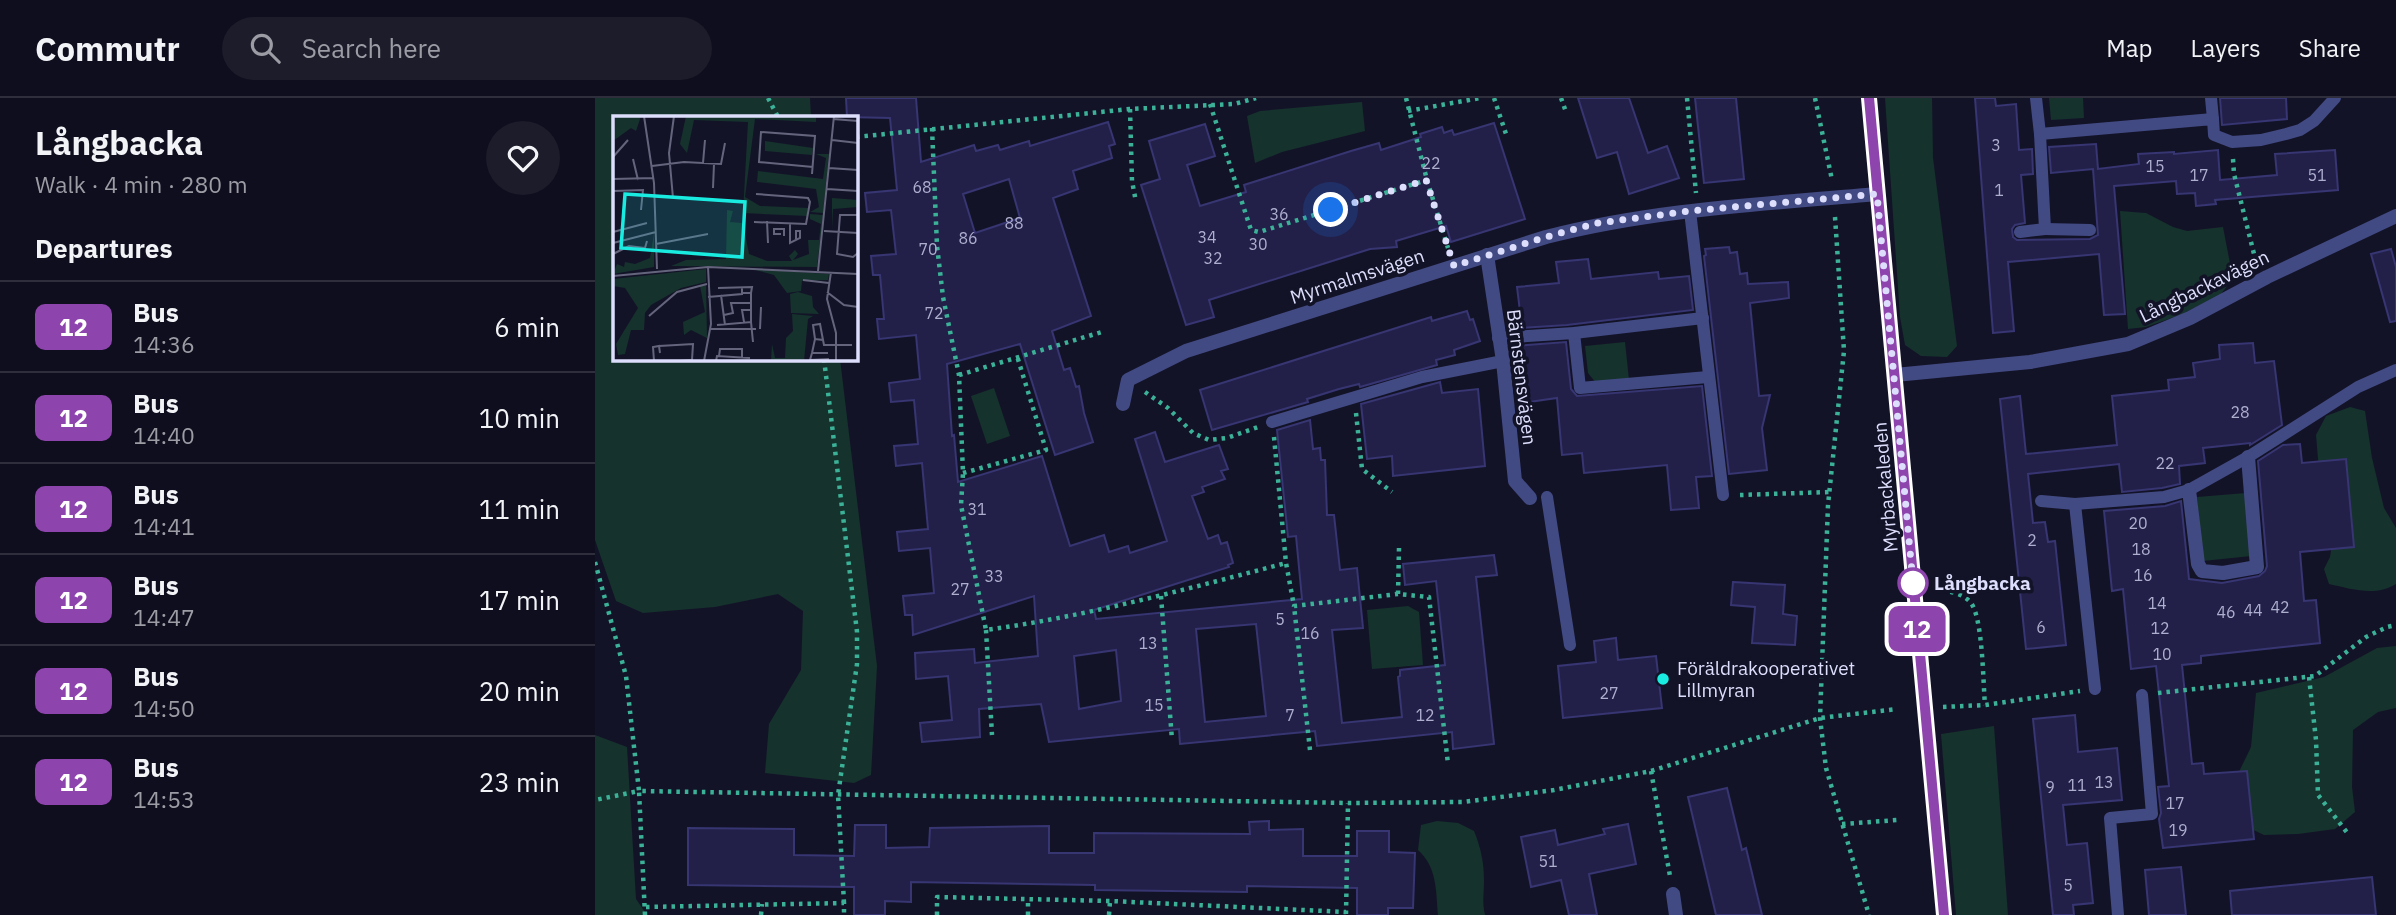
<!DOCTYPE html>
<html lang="en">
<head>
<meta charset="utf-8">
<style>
	body { margin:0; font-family:"IBM Plex Sans",sans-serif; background:#1c1c2b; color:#f1f3f6; height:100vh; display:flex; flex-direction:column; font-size:26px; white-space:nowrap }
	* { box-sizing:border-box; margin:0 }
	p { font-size:23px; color:#9b9ca4 }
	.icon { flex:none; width:38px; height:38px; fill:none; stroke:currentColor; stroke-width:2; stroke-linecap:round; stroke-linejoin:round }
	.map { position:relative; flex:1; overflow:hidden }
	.details { display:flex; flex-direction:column; background:#0e0e1e; width:595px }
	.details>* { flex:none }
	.badge { padding:0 14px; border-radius:10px; font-size:24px; line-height:46px }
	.you { position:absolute; width:35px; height:35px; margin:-18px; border:5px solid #fff; border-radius:50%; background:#1a73e8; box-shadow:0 0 0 10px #1a73e833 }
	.map>.badge { position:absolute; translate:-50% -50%; box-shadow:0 0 0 4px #fff }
	h2 { padding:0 35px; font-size:26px; line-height:63px }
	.round { display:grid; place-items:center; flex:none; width:74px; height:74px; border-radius:37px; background:#1c1c2b }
	.head { display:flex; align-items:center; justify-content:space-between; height:119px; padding:0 35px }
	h1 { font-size:33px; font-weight:800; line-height:52px }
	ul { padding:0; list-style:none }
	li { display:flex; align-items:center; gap:21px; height:91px; padding:0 35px; border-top:2px solid #2e2e3c }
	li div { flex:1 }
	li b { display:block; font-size:26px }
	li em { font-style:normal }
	li .badge { min-width:77px; font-weight:700; text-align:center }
	header { display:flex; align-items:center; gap:42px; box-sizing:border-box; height:98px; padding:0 35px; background:#0e0e1e; border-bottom:2px solid #2e2e3c }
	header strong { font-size:33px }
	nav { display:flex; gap:38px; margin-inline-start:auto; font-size:24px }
	.search { width:490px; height:63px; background:#1c1c2b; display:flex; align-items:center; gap:18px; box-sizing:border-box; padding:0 24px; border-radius:38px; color:#9b9ca4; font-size:26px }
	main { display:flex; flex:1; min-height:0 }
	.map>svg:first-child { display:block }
	.green { fill:#16322d }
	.building { fill:#222048; stroke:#373572; stroke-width:2; fill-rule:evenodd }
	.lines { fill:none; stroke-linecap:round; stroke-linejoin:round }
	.path { stroke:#3bb298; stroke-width:4.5; stroke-dasharray:3.5 5; stroke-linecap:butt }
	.service { stroke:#424a83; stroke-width:12 }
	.minor { stroke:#424a83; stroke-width:14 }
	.tertiary { stroke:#424a83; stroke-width:14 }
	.line-casing { stroke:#fff; stroke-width:16 }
	.line { stroke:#8e44ad; stroke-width:10 }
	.walk { stroke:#dddefc; stroke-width:7; stroke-dasharray:0 12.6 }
	.stop-dot { fill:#fff; stroke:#8e44ad; stroke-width:3.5 }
	.poi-dot { fill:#1aebe0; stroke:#131328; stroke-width:2.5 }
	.labels { text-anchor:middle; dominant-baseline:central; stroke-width:7; stroke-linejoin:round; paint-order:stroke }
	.number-label { font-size:16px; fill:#aeaecf }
	.street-label { font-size:19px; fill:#dddefc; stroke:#131328 }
	.stop-label { font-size:19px; font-weight:bold; fill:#dddefc; stroke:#131328; text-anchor:start }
	.poi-label { font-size:19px; fill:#dddefc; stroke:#131328; text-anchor:start }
	.inset-road { fill:none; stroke:#64647d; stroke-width:2 }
	.view { fill:#1aebe0; fill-opacity:0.15; stroke:#1aebe0; stroke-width:3.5 }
	.inset-edge { fill:none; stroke:#dddefc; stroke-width:3.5 }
</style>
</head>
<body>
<header>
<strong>Commutr</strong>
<div class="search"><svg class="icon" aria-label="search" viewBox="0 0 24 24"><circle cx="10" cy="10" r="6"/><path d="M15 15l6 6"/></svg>Search here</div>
<nav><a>Map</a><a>Layers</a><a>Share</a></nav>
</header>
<main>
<section class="details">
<div class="head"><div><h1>Långbacka</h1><p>Walk · 4 min · 280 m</p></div><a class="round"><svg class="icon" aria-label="heart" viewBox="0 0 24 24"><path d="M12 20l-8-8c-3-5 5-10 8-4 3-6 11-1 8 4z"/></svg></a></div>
<h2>Departures</h2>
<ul>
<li><span class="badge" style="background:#8e44ad;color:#fff">12</span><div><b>Bus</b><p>14:36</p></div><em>6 min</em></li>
<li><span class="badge" style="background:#8e44ad;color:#fff">12</span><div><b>Bus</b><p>14:40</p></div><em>10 min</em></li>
<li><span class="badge" style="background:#8e44ad;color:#fff">12</span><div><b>Bus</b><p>14:41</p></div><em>11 min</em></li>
<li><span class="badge" style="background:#8e44ad;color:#fff">12</span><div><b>Bus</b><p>14:47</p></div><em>17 min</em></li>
<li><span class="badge" style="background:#8e44ad;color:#fff">12</span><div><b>Bus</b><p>14:50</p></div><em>20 min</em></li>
<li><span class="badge" style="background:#8e44ad;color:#fff">12</span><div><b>Bus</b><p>14:53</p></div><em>23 min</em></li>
</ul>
</section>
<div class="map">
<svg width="1801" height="817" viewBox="0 0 1801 817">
	<rect width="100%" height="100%" fill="#131328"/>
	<g class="green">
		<polygon points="0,0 215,0 216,19 19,19 19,261 245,261 282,568 276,677 259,685 170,675 174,626 206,572 208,513 183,496 120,509 48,515 21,503 0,442"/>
		<polygon points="1290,0 1337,0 1338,60 1362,248 1352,259 1326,258 1310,247 1305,219"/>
		<polygon points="1454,0 1488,0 1489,20 1456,22"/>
		<polygon points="767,4 770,33 687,54 660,65 652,18 665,13"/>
		<polygon points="1525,113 1551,115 1578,129 1592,133 1628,129 1638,181 1625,197 1585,217 1551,229 1533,231"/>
		<polygon points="1030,244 1034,282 1001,285 993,275 990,248"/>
		<polygon points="399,290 415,338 392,346 376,298"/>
		<path d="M 1755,309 L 1770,313 L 1777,360 L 1789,410 L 1801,430 L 1801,486 C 1780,499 1757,491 1734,486 L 1729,471 L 1735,459 L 1738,440 L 1724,372 L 1721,337 L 1731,318 Z"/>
		<polygon points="1651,395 1656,458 1608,463 1602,399"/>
		<polygon points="813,508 824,514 828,567 777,571 772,512"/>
		<polygon points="1801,548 1801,610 1783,614 1758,632 1757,689 1760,714 1740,731 1703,736 1669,737 1648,727 1641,680 1656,649 1661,595 1729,579 1782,550"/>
		<polygon points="1399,628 1413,817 1361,817 1346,636"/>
		<polygon points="0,637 32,649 41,801 52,817 0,817"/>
		<path d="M 842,723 L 863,725 L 879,733 C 886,750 889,765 889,783 C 889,795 887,805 890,817 L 843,817 C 841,792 842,769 823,752 L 826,727 Z"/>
	</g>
	<g class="building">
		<path d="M 251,0 L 321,0 L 326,64 L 379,47 L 381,53 L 403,47 L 405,52 L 434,43 L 435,48 L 513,24 L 520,46 L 514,48 L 517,60 L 478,73 L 483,91 L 458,100 L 496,218 L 457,233 L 469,272 L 475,270 L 481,289 L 484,288 L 489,315 L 498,344 L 460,357 L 425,246 L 352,266 L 357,338 L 359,337 L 363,384 L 447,358 L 475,448 L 509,437 L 514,454 L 533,448 L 535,455 L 572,443 L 540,341 L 560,334 L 570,364 L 624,347 L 633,371 L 626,373 L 630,381 L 607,389 L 609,394 L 597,398 L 613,441 L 623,437 L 626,446 L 632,444 L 638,465 L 633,467 L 634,469 L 499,512 L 501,521 L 707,501 L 701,438 L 693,439 L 682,332 L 715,322 L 718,351 L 725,350 L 726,362 L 730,362 L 732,417 L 739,417 L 745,472 L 762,470 L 768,530 L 737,532 L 747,625 L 807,619 L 803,579 L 805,578 L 805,572 L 850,567 L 841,483 L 810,487 L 808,466 L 899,457 L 902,477 L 881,479 L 899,646 L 858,651 L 857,634 L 722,648 L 720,633 L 585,646 L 584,631 L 454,644 L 446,606 L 384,611 L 385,639 L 327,644 L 325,625 L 357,622 L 353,578 L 321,581 L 320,555 L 379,551 L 380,565 L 443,558 L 439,498 L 318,537 L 317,517 L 310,517 L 308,498 L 339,495 L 335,450 L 304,453 L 302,434 L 333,431 L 327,365 L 301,368 L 299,348 L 323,346 L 319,302 L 296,304 L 294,285 L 325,281 L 321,237 L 284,241 L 282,221 L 289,221 L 285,177 L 278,177 L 276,158 L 301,156 L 296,112 L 272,114 L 270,95 L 302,92 L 295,20 L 252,19 ZM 414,81 L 425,120 L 380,135 L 368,96 ZM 661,526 L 671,618 L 610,624 L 601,531 ZM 521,552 L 526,603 L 484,611 L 479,558 Z"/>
		<polygon points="983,0 1034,0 1053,55 1072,48 1084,80 1034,96 1022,54 1002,60"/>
		<polygon points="1100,0 1141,0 1149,81 1109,85"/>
		<polygon points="1380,0 1400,0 1401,8 1421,6 1424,52 1437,51 1438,76 1426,77 1430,125 1420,127 1417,131 1418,139 1422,142 1495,141 1503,137 1498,71 1456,75 1454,49 1501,46 1503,71 1544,66 1543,56 1579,54 1579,56 1623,52 1625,82 1682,77 1680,56 1740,52 1743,92 1620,102 1621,106 1601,108 1600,95 1582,96 1581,83 1519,88 1530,216 1509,217 1504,156 1413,164 1419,233 1398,235"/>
		<polygon points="1625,0 1691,0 1692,21 1627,27"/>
		<polygon points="899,25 930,121 856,144 851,128 801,143 802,149 775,151 753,158 614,202 619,219 591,227 546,87 565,81 554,43 610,26 620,58 592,67 605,108 651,94 649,87 756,53 784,45 786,52 826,39 825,36 847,29 849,35 857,32 859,37"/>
		<polygon points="1134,149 1135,155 1142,154 1145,176 1152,175 1153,186 1193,184 1194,200 1155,205 1164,298 1175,297 1167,330 1172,372 1134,376 1109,158 1111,157 1110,151"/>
		<polygon points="1796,151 1801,169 1801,223 1795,224 1776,156"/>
		<polygon points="993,161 996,181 1063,174 1064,181 1094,178 1098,212 972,227 927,230 922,189 964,185 961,164"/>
		<polygon points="872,213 875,222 878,221 885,243 859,252 860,257 841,262 842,267 765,289 764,286 744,291 712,301 713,304 617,332 605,292 836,219 837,223"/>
		<polygon points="971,244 976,291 982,298 1107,288 1117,378 1101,379 1104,410 1076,412 1072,367 989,375 987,355 967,357 962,300 928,305 921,248"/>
		<polygon points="1658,245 1660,265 1679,263 1687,327 1655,347 1655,345 1608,350 1610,365 1584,368 1585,386 1567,390 1527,394 1524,366 1433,376 1438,425 1450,424 1453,444 1460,443 1471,547 1431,551 1405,301 1425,298 1431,356 1522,347 1517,298 1574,292 1573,282 1600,279 1598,265 1625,261 1624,247"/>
		<polygon points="845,284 847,295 883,291 890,368 798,378 797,358 772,361 766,306"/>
		<polygon points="1705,346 1707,365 1751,361 1759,449 1705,454 1709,503 1721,502 1725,545 1606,558 1606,565 1587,567 1597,666 1608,665 1609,676 1652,673 1659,741 1568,750 1564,721 1566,715 1563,689 1574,688 1561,568 1536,571 1528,491 1517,493 1509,413 1570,408 1586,403 1594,481 1627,485 1664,478 1670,473 1672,468 1663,363 1688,347"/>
		<polygon points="1138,484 1190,487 1188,516 1202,518 1200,547 1157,545 1160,509 1136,507"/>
		<polygon points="1021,540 1023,562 1061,558 1067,610 968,620 963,568 1001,564 999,543"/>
		<polygon points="1480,617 1483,654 1522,650 1527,702 1468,707 1472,747 1492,745 1498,805 1478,807 1479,817 1458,817 1438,621"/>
		<polygon points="1132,690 1147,752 1151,750 1167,817 1121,817 1093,699"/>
		<polygon points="674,723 674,732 708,731 708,758 762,758 762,733 794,733 794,754 820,755 818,810 793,810 793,817 762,817 762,790 652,788 652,794 500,792 500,787 316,784 316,804 290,803 290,817 259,817 259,789 93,787 93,730 199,731 199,757 259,758 260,727 291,727 291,750 334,749 335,730 454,728 454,755 499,755 499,735 655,736 654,724"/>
		<polygon points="1033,726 1041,766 994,776 1002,817 974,817 966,782 936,789 926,739 960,732 963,747 1010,736 1008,731"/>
		<polygon points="1586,769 1591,817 1554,817 1550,772"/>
		<polygon points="1777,779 1781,817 1637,817 1635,793"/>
	</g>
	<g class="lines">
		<g class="path">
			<polyline points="173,0 183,19"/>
			<polyline points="811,0 832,82 853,150"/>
			<polyline points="899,0 911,36"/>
			<polyline points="966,0 971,14"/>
			<polyline points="1092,0 1101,95"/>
			<polyline points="1220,0 1237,82"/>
			<polyline points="615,6 656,132 664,134 832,82"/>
			<polyline points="535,11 537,83 541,104"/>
			<polyline points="813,13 885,0"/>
			<path d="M 337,30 L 342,148 L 348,199 L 364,277 L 368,375 L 366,407 L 391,532 C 493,518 592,491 691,465"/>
			<polyline points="261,39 535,11 639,6 661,0"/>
			<polyline points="1638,61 1639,76 1661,164"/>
			<polyline points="1240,119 1249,253 1233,407 1225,620 1231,670 1274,817"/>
			<polyline points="229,261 262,534 262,566 243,697 249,805"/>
			<polyline points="364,277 510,233"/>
			<polyline points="550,294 573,310 598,335 614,342 632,340 663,329"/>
			<polyline points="761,315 767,371 797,394"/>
			<polyline points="679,339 691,465 699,508"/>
			<polyline points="368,375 451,352 422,258"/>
			<polyline points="1145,397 1235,394"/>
			<polyline points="804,450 803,496 834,499 853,666"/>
			<polyline points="0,464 31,578 44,693 0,702"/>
			<path d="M 1347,492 C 1357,494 1369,496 1376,505 C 1388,521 1388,585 1390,607"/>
			<polyline points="566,498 577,642"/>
			<polyline points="391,532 397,637"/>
			<polyline points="1714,579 1721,642 1723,697 1754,737"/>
			<polyline points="1563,595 1720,578 1771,539 1792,529 1801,527"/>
			<polyline points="1348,609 1390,607 1485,593"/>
			<polyline points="715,652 699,508 803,496"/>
			<polyline points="1056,673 1075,778"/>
			<polyline points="1247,726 1303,722"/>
			<polyline points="51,809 249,805 249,817"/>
			<polyline points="751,816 753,705"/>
			<polyline points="50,817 44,693 753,705 868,704 959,692 1056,673 1225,620 1302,611"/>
			<polyline points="166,817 167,806"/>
			<polyline points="342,817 342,799 515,803 751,814"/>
			<polyline points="433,817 433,801"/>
			<polyline points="514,817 515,803"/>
		</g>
		<g class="service">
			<polyline points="1441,0 1445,36"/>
			<polyline points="1616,0 1618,21"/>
			<polyline points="1095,113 1128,397"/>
			<polyline points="1450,131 1495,132"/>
			<polyline points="1425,134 1450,131 1445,36 1618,21 1619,37 1637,44 1666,42 1691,36 1705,32 1719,23 1740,0"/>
			<polyline points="979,235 985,290 1113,279"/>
			<polyline points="903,240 979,235 1108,220"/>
			<polyline points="677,324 827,279 908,263"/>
			<polyline points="952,399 975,547"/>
			<polyline points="1446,403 1480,406 1569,399 1594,392 1653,359 1763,289 1801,272"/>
			<polyline points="1480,406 1500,591"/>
			<polyline points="1523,817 1515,720 1557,716 1547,597"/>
		</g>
		<g class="minor">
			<polyline points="892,157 908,263 920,383 935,400"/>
			<polyline points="1300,277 1435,264 1533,246 1595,220 1672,179 1801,118"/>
			<path d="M 528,306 L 533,282 L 591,253 L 951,139 C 1059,111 1171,106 1282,96"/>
			<polyline points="1594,392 1603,466 1607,473 1628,475 1662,469 1653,359"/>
			<polyline points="1078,796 1081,817"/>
		</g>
		<polyline class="tertiary" points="1274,0 1349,817"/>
	</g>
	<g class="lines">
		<defs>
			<polyline id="line" points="1274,0 1349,817"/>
		</defs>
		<use href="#line" class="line-casing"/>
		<use href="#line" class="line"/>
		<polyline class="walk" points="736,112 831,82 859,168 951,139 1003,125 1095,113 1282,96 1318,485"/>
	</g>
	<circle class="stop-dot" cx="1318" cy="485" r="14"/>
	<circle class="poi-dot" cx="1068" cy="581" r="7"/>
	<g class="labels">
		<g class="number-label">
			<text x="1401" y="47">3</text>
			<text x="836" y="65">22</text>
			<text x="1560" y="68">15</text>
			<text x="1604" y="77">17</text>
			<text x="1722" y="77">51</text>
			<text x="327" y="89">68</text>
			<text x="1404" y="92">1</text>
			<text x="684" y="116">36</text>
			<text x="419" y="125">88</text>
			<text x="612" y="139">34</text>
			<text x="373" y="140">86</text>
			<text x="663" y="146">30</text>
			<text x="333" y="151">70</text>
			<text x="618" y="160">32</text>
			<text x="339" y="215">72</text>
			<text x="1645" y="314">28</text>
			<text x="1570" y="365">22</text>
			<text x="382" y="411">31</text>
			<text x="1543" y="425">20</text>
			<text x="1437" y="442">2</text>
			<text x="1546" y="451">18</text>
			<text x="1548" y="477">16</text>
			<text x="399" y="478">33</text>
			<text x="365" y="491">27</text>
			<text x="1562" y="505">14</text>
			<text x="1685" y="509">42</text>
			<text x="1658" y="512">44</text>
			<text x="1631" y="514">46</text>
			<text x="685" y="521">5</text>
			<text x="1446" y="529">6</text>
			<text x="1565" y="530">12</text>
			<text x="715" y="535">16</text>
			<text x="553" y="545">13</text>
			<text x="1567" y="556">10</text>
			<text x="1014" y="595">27</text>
			<text x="559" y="607">15</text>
			<text x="695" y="617">7</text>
			<text x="830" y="617">12</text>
			<text x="1509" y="684">13</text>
			<text x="1482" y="687">11</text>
			<text x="1455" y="689">9</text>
			<text x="1580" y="705">17</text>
			<text x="1583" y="732">19</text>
			<text x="953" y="763">51</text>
			<text x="1473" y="787">5</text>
		</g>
		<g class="street-label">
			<text transform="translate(762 178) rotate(-18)">Myrmalmsvägen</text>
			<text transform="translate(1609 188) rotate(-26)">Långbackavägen</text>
			<text transform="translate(927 279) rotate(83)">Bärnstensvägen</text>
			<text transform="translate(1290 389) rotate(-95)">Myrbackaleden</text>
		</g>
		<g class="stop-label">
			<text x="1339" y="485">Långbacka</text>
		</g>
		<g class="poi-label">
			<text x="1082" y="570">Föräldrakooperativet<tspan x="1082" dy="22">Lillmyran</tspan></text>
		</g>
	</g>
	<g transform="translate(18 18)">
		<rect width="245" height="245" fill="#131328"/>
		<path d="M 2,0 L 28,0 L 23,15 L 18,12 L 0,25 ZM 73,0 L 203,1 L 203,6 L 142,3 L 132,81 L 147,90 L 195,92 L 194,100 L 130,97 L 135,6 L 81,4 L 74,37 L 67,28 ZM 152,25 L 200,32 L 199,39 L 152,35 ZM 203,38 L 216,38 L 210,97 L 197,96 L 206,91 L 203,73 L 144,66 L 145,55 L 210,63 L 213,42 ZM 219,82 L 245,84 L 245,91 L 220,93 L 219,114 ZM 114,94 L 120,95 L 117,106 L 130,107 L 136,138 L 154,145 L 179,145 L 176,140 L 182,134 L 185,138 L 180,144 L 196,138 L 195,124 L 206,124 L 208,108 L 197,103 L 197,98 L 210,99 L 204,151 L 58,150 L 73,144 L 113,143 ZM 41,117 L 41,151 L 0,158 L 4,148 L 11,151 L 12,146 L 22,148 L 37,142 ZM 93,153 L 93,166 L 68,172 L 38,189 L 32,197 L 31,214 L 18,214 L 12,238 L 5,239 L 3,228 L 25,192 L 12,172 L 0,170 L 0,163 ZM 139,153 L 216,158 L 215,164 L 189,165 L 188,175 L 174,177 L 161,159 ZM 93,169 L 94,222 L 78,214 L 71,219 L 70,206 L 92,196 L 87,170 ZM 185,176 L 199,180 L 200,191 L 206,198 L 178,197 L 177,178 ZM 179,198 L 200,200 L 195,203 L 191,245 L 158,245 L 159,228 L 162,242 L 172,242 L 173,222 L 180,215 Z" fill="#16322d"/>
		<path class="inset-road" d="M 31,0 L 41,67 L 44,153M 220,3 L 245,5M 219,24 L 245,27M 0,41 L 15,24M 20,43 L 25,64M 90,47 L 92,24M 39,50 L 71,46 L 108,48 L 112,27M 216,52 L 245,54M 199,58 L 202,20 L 148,16 L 146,46 L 200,51M 0,63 L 41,62M 100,72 L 101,48M 214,73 L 245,75M 0,75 L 30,74 L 28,94M 60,82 L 56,37 L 61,0M 245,99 L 227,99 L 224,138 L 240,141 L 245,137M 154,105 L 155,127M 141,106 L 193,108 L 197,86 L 195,82 L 143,78M 177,108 L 177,127 L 187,122 L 187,115 L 183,115 L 183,123M 211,115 L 245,117M 0,116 L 34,107M 168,118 L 161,118 L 161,113 L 171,113 L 171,120M 0,127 L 43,116M 43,128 L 95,118M 0,138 L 16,130 L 32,132 L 34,125M 205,155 L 221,0M 218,156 L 214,183 L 223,217 L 223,245M 0,160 L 95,151 L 245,158M 190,164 L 216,167M 105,172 L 139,171 L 138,177M 214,176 L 231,189 L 245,191M 129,177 L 138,177 L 138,206M 108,179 L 112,209M 95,181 L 129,178 L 129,172M 111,199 L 120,197 L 118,187 L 138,187M 36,200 L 64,176 L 94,168M 131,206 L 129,194 L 138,194M 104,209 L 138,206 L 140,226M 98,213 L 143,213M 147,213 L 148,191M 202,223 L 200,209 L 207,208 L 210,224M 46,230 L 80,228 L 79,244 L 67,245M 199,237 L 202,223 L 210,224 L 211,229 L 239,229M 215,237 L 199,237 L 197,244 L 216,243M 106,240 L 107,233 L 129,233 L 129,241M 41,245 L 40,231 L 46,230 L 47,237M 91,245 L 98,208 L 95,151M 103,245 L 104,240 L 137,242"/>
		<path class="view" d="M 12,78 L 132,86 L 129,141 L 8,132 Z"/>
		<rect width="245" height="245" class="inset-edge"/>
	</g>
</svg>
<div class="you" style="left:736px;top:112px"></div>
<b class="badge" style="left:1322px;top:531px;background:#8e44ad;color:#fff">12</b>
</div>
</main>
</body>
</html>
